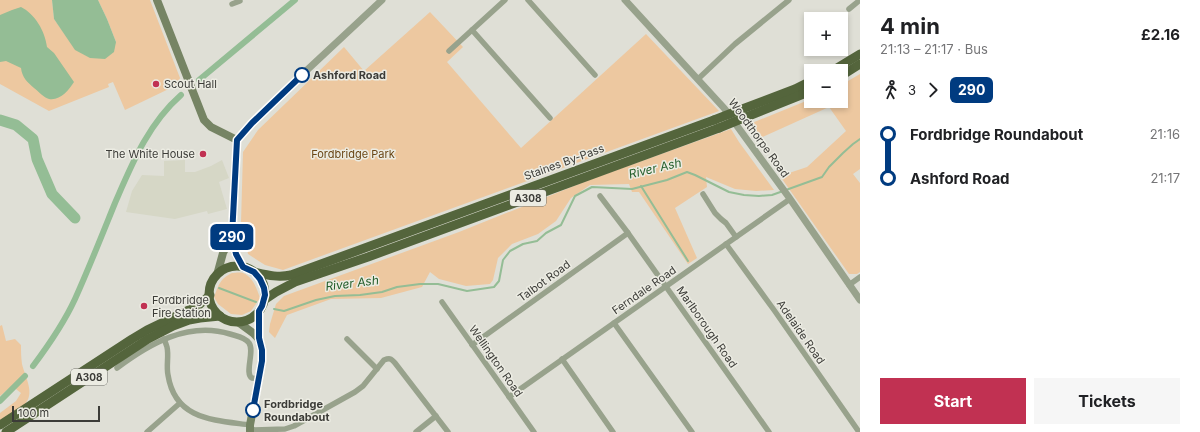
<!DOCTYPE html>
<html lang="en">
<head>
<meta charset="utf-8">
<style>
	body { margin:0; font-family:Inter,sans-serif; background:#f6f6f6; color:#202124; height:100vh; display:flex; flex-direction:column; font-size:15px; white-space:nowrap }
	* { box-sizing:border-box; margin:0 }
	p { font-size:13px; color:#757577 }
	.icon { flex:none; width:22px; height:22px; fill:none; stroke:currentColor; stroke-width:2; stroke-linecap:round; stroke-linejoin:round }
	.map { position:relative; flex:1; overflow:hidden }
	.sheet { display:flex; flex-direction:column; background:#fff; width:340px }
	.sheet>* { flex:none }
	.badge { padding:0 8px; border-radius:6px; font-size:14px; line-height:26px }
	.controls { position:absolute; left:804px; top:12px; display:grid; gap:8px }
	.controls a { display:grid; place-items:center; width:44px; height:44px; border-radius:0px; background:#fff; box-shadow:0 2px 6px #0003; font-size:20px }
	.scale { position:absolute; left:12px; bottom:10px; width:88px; box-sizing:border-box; padding-left:4px; border:2px solid #3c3c38; border-top:0; font-size:11px; line-height:14px; white-space:nowrap; color:#3c3c38; -webkit-text-stroke:3px #ecece3; paint-order:stroke }
	.map>.badge { position:absolute; translate:-50% -50%; box-shadow:0 0 0 2px #fff }
	.legs { display:flex; align-items:center; gap:6px; height:44px; padding:0 20px; font-size:13px }
	.legs p { margin-inline-start:auto }
	.summary { display:flex; align-items:center; justify-content:space-between; height:68px; padding:0 20px }
	h1 { font-size:22px; font-weight:700; line-height:30px }
	.primary-button { display:flex; gap:8px; margin-top:auto; padding:8px 20px }
	.primary-button a { flex:1; height:46px; border-radius:0px; background:#c13152; color:#fff; font-size:16px; font-weight:700; line-height:46px; text-align:center }
	.primary-button a+a { background:#f6f6f6; color:#202124 }
	ul { padding:0 20px; list-style:none }
	li { display:flex; align-items:center; gap:14px; height:44px; font-size:15px }
	li i { display:grid; place-items:center; width:6px; height:100%; margin:0 5px; background:currentColor }
	li i::after { content:''; width:10px; height:10px; margin:-5px; border:3px solid; border-radius:50%; background:#fff }
	li p { margin-inline-start:auto }
	li:first-child i { background:linear-gradient(#0000 50%,currentColor 0) }
	li:last-child i { background:linear-gradient(currentColor 50%,#0000 0) }
	main { display:flex; flex:1; min-height:0 }
	.map>svg:first-child { display:block }
	.built { fill:#d6d7c6 }
	.green { fill:#edc8a0 }
	.water { fill:#94bd95 }
	.lines { fill:none; stroke-linecap:round; stroke-linejoin:round }
	.stream { stroke:#94bd95; stroke-width:2 }
	.canal { stroke:#94bd95; stroke-width:6 }
	.river { stroke:#94bd95; stroke-width:11 }
	.minor { stroke:#98a28c; stroke-width:5.5 }
	.tertiary { stroke:#98a28c; stroke-width:7 }
	.secondary { stroke:#768464; stroke-width:8 }
	.trunk { stroke:#54653c; stroke-width:9 }
	.trunk-bridge { stroke:#54653c; stroke-width:9 }
	.line-1-casing { stroke:#fff; stroke-width:9 }
	.line-1 { stroke:#003b80; stroke-width:6 }
	.stop-1-dot { fill:#fff; stroke:#003b80; stroke-width:2 }
	.poi-dot { fill:#c13152; stroke:#ecece3; stroke-width:1.5 }
	.labels { text-anchor:middle; dominant-baseline:central; stroke-width:3; stroke-linejoin:round; paint-order:stroke }
	.shield { fill:#ecece3; stroke:#71716b; stroke-width:1 }
	.shield-label { font-size:10px; font-weight:bold; fill:#3c3c38 }
	.stop-label { font-size:11px; font-weight:bold; fill:#3c3c38; stroke:#ecece3; text-anchor:start }
	.poi-label { font-size:11px; fill:#3c3c38; stroke:#ecece3; text-anchor:start }
	.street-label { font-size:11px; fill:#3c3c38; stroke:#ecece3 }
	.park-label { font-size:11px; fill:#6b4615; stroke:#ecece3 }
	.water-label { font-size:12px; font-style:italic; fill:#245e2a; stroke:#ecece3 }
</style>
</head>
<body>
<main>
<div class="map">
<svg width="860" height="432" viewBox="0 0 860 432">
	<rect width="100%" height="100%" fill="#dfdfd6"/>
	<polygon class="built" points="185,160 185,172 195,172 211,166 222,160 229,178 219,182 227,209 208,214 207,211 175,219 126,212 132,191 142,175 164,176 164,161"/>
	<g class="green">
		<polygon points="0,0 52,0 54,19 67,37 116,42 107,19 98,0 150,0 180,78 177,85 125,110 113,82 108,84 109,87 49,111 0,84"/>
		<polygon points="430,12 463,47 447,62 521,148 646,34 719,111 283,270 265,265 248,254 241,223 243,152 258,130 344,47 364,71"/>
		<polygon points="860,74 860,169 853,174 860,183 860,272 857,274 849,274 780,176 807,167 846,131 829,107 758,139 747,125 811,99 811,101 841,101 841,85"/>
		<polygon points="731,129 739,142 774,190 756,191 735,189 706,177 707,187 675,208 697,258 688,264 639,192 632,192 629,184 590,185 571,198 556,221 538,234 512,244 498,258 493,280 490,284 466,286 439,279 430,272 422,287 381,298 331,299 287,315 275,338 269,332 270,324 276,304 284,296 459,232 589,180"/>
		<path d="M 232,273 C 235,273 240,272 243,273 C 253,277 257,289 260,298 L 251,311 L 242,315 L 231,314 L 218,304 L 214,297 C 219,284 220,279 232,273 Z"/>
		<path d="M 2,325 L 6,341 L 15,339 L 21,345 C 21,351 21,357 22,364 C 25,377 36,394 24,405 C 17,411 8,415 0,420 L 0,413 L 16,401 L 21,393 L 12,386 L 0,396 L 0,326 Z"/>
	</g>
	<g class="water">
		<polygon points="52,0 98,0 107,19 116,42 114,52 105,59 90,58 75,50 54,19"/>
		<path d="M 21,7 C 35,14 45,31 47,47 L 54,53 L 74,82 C 69,90 60,101 49,99 C 44,98 38,91 34,88 C 27,82 22,77 21,68 L 6,61 L 0,62 L 0,15 L 12,10 Z"/>
	</g>
	<g class="lines">
		<g class="stream">
			<polyline points="641,186 688,261"/>
			<polyline points="219,288 256,302"/>
			<polyline points="274,309 284,311 316,300 335,296 360,295 382,292 397,287 420,284 438,284 467,291 494,287 499,281 503,260 510,251 523,244 537,241 546,233 561,225 575,196 592,187 632,189 667,180 687,172 695,175 729,192 744,195 759,196 772,195 822,177 829,167 843,153 853,144 860,139"/>
		</g>
		<g class="canal">
			<polyline points="199,80 295,0"/>
			<path d="M 33,366 C 48,346 64,323 75,299 C 89,268 102,235 115,203 C 132,164 148,124 181,95"/>
			<polyline points="0,401 25,376"/>
		</g>
		<polyline class="river" points="0,120 16,125 33,139 37,159 52,194 75,218"/>
		<g class="minor">
			<polyline points="528,0 595,75"/>
			<polyline points="232,4 240,1"/>
			<polyline points="849,9 860,0"/>
			<polyline points="472,30 550,118"/>
			<polyline points="449,51 505,0"/>
			<polyline points="698,79 735,44 789,0"/>
			<polyline points="703,194 715,213 721,219 726,223 736,237"/>
			<polyline points="600,196 628,233 769,432"/>
			<polyline points="726,244 774,310 859,432"/>
			<polyline points="849,285 860,277"/>
			<polyline points="442,302 534,432"/>
			<polyline points="614,323 692,432"/>
			<path d="M 164,339 C 165,341 166,344 167,347 C 169,356 166,366 168,375 C 175,420 214,420 250,425"/>
			<polyline points="347,339 377,369"/>
			<polyline points="472,345 628,233"/>
			<polyline points="562,359 613,432"/>
			<path d="M 117,368 C 149,344 188,321 230,334 C 236,336 245,337 249,343 C 255,351 244,374 252,378 C 253,378 258,379 258,379"/>
			<polyline points="509,397 790,199"/>
			<path d="M 250,430 L 285,429 L 294,426 L 355,392 L 363,386 L 384,360 C 389,358 391,358 395,363 L 448,432"/>
			<polyline points="147,432 180,403"/>
			<polyline points="416,432 436,416"/>
		</g>
		<g class="tertiary">
			<polyline points="625,0 724,108 788,196 860,300"/>
			<polyline points="237,140 252,123 291,85 382,0"/>
		</g>
		<g class="secondary">
			<polyline points="157,0 204,120 211,127 237,140 232,236 236,255 243,267"/>
			<polyline points="217,275 223,253 232,236"/>
			<polyline points="238,322 253,333 259,339"/>
			<polyline points="250,432 250,425 262,361 262,350 259,339 259,311"/>
		</g>
		<g class="trunk">
			<polyline points="832,71 860,54"/>
			<polyline points="841,76 860,64"/>
			<polyline points="737,111 795,89 811,81"/>
			<polyline points="741,119 811,91"/>
			<circle cx="237" cy="294" r="28"/>
			<path d="M 254,272 C 267,275 278,278 291,275 L 714,120"/>
			<polyline points="264,300 276,292 295,282 368,257 719,128"/>
			<polyline points="0,425 132,339 147,330 199,305 210,295"/>
			<polyline points="6,432 148,339 173,326 189,320 200,318 220,316"/>
		</g>
		<g class="trunk-bridge">
			<polyline points="714,120 737,111"/>
			<polyline points="719,128 741,119"/>
		</g>
	</g>
	<g class="lines">
		<defs>
			<polyline id="line-1" points="253,410 262,361 262,350 259,338 259,311 262,306 265,295 264,288 260,279 254,272 243,267 236,254 232,236 237,140 252,123 302,75"/>
		</defs>
		<use href="#line-1" class="line-1-casing"/>
		<use href="#line-1" class="line-1"/>
	</g>
	<g class="stop-1-dot">
		<circle cx="302" cy="75" r="7"/>
		<circle cx="253" cy="410" r="7"/>
	</g>
	<g class="poi-dot">
		<circle cx="156" cy="84" r="4"/>
		<circle cx="203" cy="154" r="4"/>
		<circle cx="144" cy="306" r="4"/>
	</g>
	<g class="labels">
		<g class="shield">
			<rect x="510" y="190" width="36" height="16" rx="3"/>
			<rect x="71" y="369" width="36" height="16" rx="3"/>
		</g>
		<g class="shield-label">
			<text x="528" y="198">A308</text>
			<text x="89" y="377">A308</text>
		</g>
		<g class="stop-label">
			<text x="313" y="75">Ashford Road</text>
			<text x="264" y="404">Fordbridge<tspan x="264" dy="13">Roundabout</tspan></text>
		</g>
		<g class="poi-label">
			<text x="164" y="84">Scout Hall</text>
			<text x="195" y="154" text-anchor="end">The White House</text>
			<text x="152" y="300">Fordbridge<tspan x="152" dy="13">Fire Station</tspan></text>
		</g>
		<g class="street-label">
			<text transform="translate(759 138) rotate(54)">Woodthorpe Road</text>
			<text transform="translate(564 162) rotate(-20)">Staines By-Pass</text>
			<text transform="translate(544 281) rotate(-36)">Talbot Road</text>
			<text transform="translate(644 290) rotate(-35)">Ferndale Road</text>
			<text transform="translate(707 327) rotate(55)">Marlborough Road</text>
			<text transform="translate(801 332) rotate(55)">Adelaide Road</text>
			<text transform="translate(496 361) rotate(55)">Wellington Road</text>
		</g>
		<g class="park-label">
			<text x="353" y="154">Fordbridge Park</text>
		</g>
		<g class="water-label">
			<text transform="translate(655 168) rotate(-13)">River Ash</text>
			<text transform="translate(352 283) rotate(-7)">River Ash</text>
		</g>
	</g>
</svg>
<div class="controls">
<a>+</a>
<a>−</a>
</div>
<div class="scale">100 m</div>
<b class="badge" style="left:232px;top:237px;background:#003b80;color:#fff">290</b>
</div>
<section class="sheet">
<div class="summary"><div><h1>4 min</h1><p>21:13 – 21:17 · Bus</p></div><b>£2.16</b></div>
<div class="legs"><svg class="icon" aria-label="walk" viewBox="0 0 24 24"><circle cx="13" cy="4" r="2"/><path d="M13 8l-2 6 4 7M11 14l-3 7M7 12l3-4h3l4 4"/></svg>3<svg class="icon" aria-label="forward" viewBox="0 0 24 24"><path d="M9 5l7 7-7 7"/></svg><b class="badge" style="background:#003b80;color:#fff">290</b></div>
<ul>
<li><i style="color:#003b80"></i><b>Fordbridge Roundabout</b><p>21:16</p></li>
<li><i style="color:#003b80"></i><b>Ashford Road</b><p>21:17</p></li>
</ul>
<div class="primary-button"><a>Start</a><a>Tickets</a></div>
</section>
</main>
</body>
</html>
